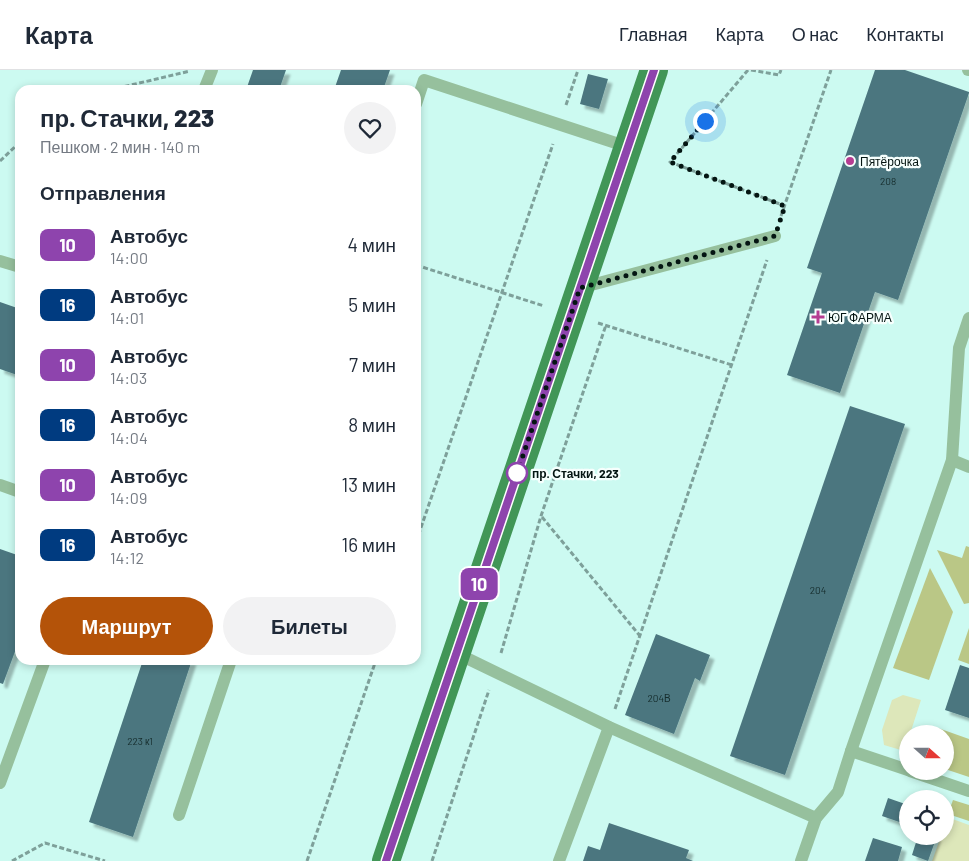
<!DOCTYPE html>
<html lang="ru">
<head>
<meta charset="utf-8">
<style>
	body { margin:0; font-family:Barlow,sans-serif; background:#f2f2f3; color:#1f2937; height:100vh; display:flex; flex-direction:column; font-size:19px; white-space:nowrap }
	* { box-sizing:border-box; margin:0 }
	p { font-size:16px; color:#747a83 }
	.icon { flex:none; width:28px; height:28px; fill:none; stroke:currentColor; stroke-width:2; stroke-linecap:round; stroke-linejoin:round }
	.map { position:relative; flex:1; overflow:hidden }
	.panel { position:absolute; left:15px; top:15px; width:406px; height:580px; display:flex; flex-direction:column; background:#fff; border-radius:15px; box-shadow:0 2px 8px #0003 }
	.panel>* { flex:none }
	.badge { padding:0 10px; border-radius:8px; font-size:18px; line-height:32px }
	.needle { width:32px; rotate:111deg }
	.controls { position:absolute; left:899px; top:655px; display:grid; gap:10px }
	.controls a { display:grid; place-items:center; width:55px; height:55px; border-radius:50%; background:#fff; box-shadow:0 2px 8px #0003; font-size:25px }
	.you { position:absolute; width:25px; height:25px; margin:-12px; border:4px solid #fff; border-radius:50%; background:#1a73e8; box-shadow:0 0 0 8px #1a73e833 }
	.map>.badge { position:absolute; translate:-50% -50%; box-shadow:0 0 0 2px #fff }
	h2 { padding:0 25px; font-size:19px; line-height:45px }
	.round { display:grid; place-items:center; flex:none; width:52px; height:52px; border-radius:26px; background:#f2f2f3 }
	.summary { display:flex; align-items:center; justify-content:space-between; height:85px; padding:0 25px }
	h1 { font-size:24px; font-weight:800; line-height:38px }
	.button { display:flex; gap:10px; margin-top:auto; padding:10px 25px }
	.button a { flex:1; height:58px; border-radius:30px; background:#b45309; color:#fff; font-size:20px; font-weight:800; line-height:58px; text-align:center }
	.button a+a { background:#f2f2f3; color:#1f2937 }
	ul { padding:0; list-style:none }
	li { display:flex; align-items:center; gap:15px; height:60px; padding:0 25px }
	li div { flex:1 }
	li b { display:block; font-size:19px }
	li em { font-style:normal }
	li .badge { min-width:55px; font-weight:700; text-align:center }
	header { display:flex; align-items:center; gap:30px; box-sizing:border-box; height:70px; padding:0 25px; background:#fff; border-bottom:1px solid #e0e1e3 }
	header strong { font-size:24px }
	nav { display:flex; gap:28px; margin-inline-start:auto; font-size:18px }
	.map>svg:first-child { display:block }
	.green { fill:#dde7ba }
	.forest { fill:#bac786 }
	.building { fill:#4c767f; filter:url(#shadow) }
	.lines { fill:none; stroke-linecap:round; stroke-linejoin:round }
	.path { stroke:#7ea09a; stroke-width:3; stroke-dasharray:5 2.5; stroke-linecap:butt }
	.service { stroke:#96c09d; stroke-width:12 }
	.primary { stroke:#419657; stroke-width:28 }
	.line-casing { stroke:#fff; stroke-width:11 }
	.line { stroke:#8e44ad; stroke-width:8 }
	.walk { stroke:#041512; stroke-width:5; stroke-dasharray:0 9 }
	.poi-dot { fill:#b53d92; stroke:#f6fffd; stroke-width:2 }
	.stop-dot { fill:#fff; stroke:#8e44ad; stroke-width:2.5 }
	.labels { text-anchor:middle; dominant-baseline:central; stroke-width:4.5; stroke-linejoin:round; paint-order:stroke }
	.number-label { font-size:10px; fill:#162d2d }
	.poi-label { font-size:12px; fill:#041512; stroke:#f6fffd; text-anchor:start }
	.stop-label { font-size:12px; font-weight:bold; fill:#041512; stroke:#f6fffd; text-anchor:start }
</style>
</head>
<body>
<header>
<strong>Карта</strong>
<nav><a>Главная</a><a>Карта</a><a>О нас</a><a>Контакты</a></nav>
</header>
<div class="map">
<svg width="969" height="791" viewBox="0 0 969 791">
	<defs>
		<filter id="shadow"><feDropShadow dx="4.5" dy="4.5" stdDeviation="1" flood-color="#0004"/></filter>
	</defs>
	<rect width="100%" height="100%" fill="#ccfaf1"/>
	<g class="green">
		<polygon points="903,625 921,630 910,664 908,664 907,671 904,681 884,675 882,660 892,630"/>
		<polygon points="947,747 969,755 969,791 932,791 941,766 945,766 945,753"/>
	</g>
	<g class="forest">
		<polygon points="966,476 969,477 969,533 964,534 937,480 962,488"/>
		<polygon points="930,498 953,542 929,610 893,598"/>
		<polygon points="969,558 969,594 958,590"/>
		<polygon points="938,658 969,669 969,707 945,699 945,664 937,664"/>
		<polygon points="953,730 969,735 969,751 948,744"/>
	</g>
	<g class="building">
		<polygon points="253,0 286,0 279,20 246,20"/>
		<polygon points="341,0 390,0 383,20 334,20"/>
		<polygon points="875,0 905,0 969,22 969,23 898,230 875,222 840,323 787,305 822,203 807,198"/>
		<polygon points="588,4 608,9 599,39 580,34"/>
		<polygon points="0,232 20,239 20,306 0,299"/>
		<polygon points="850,336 905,354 785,705 730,686"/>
		<polygon points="0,479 20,486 20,568 3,614 0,613"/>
		<polygon points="656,564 710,585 700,611 695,608 674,664 625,645"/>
		<polygon points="143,590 192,590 133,767 89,752"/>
		<polygon points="960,595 969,598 969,648 945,640"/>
		<polygon points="888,728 908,735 908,755 882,746"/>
		<polygon points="609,753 689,780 686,788 693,791 583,791 588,776 600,780"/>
		<polygon points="918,766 937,766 928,791 912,785"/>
		<polygon points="873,768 902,777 898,791 865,791"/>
	</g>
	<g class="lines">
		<g class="path">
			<polyline points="748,0 670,92 785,136"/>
			<polyline points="751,0 779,5 781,0"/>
			<polyline points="110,20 190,1"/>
			<polyline points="566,35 578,0"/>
			<polyline points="0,91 20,72"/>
			<polyline points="781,146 831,0"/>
			<polyline points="416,195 544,236"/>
			<polyline points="598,253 732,295"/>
			<polyline points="542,447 640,566"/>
			<polyline points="416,472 553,74"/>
			<polyline points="501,583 541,446 606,255"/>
			<polyline points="615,639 767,190"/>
			<polyline points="12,791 45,773 105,791"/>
			<polyline points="307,791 376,590"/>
			<polyline points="432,791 489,620"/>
		</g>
		<g class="service">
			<polyline points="968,0 969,0"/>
			<polyline points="204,20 212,0"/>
			<polyline points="416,34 424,10 628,77"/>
			<polyline points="0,191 20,197"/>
			<polyline points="580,218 775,166"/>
			<polyline points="952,390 969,397"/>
			<polyline points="0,415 20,422"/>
			<polyline points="456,583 609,657 816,748"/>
			<polyline points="851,681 908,700"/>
			<polyline points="910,701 969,721"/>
			<polyline points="0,713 45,590"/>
			<polyline points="179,745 231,590"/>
			<polyline points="559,791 609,657"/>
			<polyline points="801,791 816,748 838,722 851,681 952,390 959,278 969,248"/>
		</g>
		<polyline class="primary" points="386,791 654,0"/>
	</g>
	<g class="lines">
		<defs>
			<polyline id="line" points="386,791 654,0"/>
		</defs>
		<use href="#line" class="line-casing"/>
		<use href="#line" class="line"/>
		<polyline class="walk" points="517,403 580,218 775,166 785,136 670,92 705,51"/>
	</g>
	<g class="poi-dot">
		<circle cx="850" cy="91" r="5"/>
		<path d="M815.5 239.5h5v5h5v5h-5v5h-5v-5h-5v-5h5z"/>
	</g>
	<circle class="stop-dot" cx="517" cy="403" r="10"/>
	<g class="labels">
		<g class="number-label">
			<text x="888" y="111">208</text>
			<text x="818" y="520">204</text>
			<text x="659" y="628">204В</text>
			<text x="140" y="671">223 к1</text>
		</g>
		<g class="poi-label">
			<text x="860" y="91">Пятёрочка</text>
			<text x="828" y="247">ЮГ ФАРМА</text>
		</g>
		<g class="stop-label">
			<text x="532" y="403">пр. Стачки, 223</text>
		</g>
	</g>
</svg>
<div class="controls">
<a><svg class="needle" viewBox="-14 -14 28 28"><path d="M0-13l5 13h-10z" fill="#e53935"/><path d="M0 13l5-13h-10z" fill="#747a83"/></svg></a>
<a><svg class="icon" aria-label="locate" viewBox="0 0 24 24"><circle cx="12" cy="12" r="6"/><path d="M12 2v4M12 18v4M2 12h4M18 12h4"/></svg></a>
</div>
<div class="you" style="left:705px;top:51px"></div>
<b class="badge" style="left:479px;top:514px;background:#8e44ad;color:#fff">10</b>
<section class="panel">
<div class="summary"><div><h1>пр. Стачки, 223</h1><p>Пешком · 2 мин · 140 m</p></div><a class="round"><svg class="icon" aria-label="heart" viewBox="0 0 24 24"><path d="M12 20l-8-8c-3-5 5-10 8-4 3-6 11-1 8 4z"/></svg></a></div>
<h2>Отправления</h2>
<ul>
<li><span class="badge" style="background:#8e44ad;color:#fff">10</span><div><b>Автобус</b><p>14:00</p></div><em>4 мин</em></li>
<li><span class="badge" style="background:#003b80;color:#fff">16</span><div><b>Автобус</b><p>14:01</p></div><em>5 мин</em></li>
<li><span class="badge" style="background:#8e44ad;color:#fff">10</span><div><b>Автобус</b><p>14:03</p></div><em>7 мин</em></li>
<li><span class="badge" style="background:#003b80;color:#fff">16</span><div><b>Автобус</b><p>14:04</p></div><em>8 мин</em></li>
<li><span class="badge" style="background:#8e44ad;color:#fff">10</span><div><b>Автобус</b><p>14:09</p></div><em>13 мин</em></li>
<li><span class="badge" style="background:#003b80;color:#fff">16</span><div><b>Автобус</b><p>14:12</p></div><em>16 мин</em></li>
</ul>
<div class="button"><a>Маршрут</a><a>Билеты</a></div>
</section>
</div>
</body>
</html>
